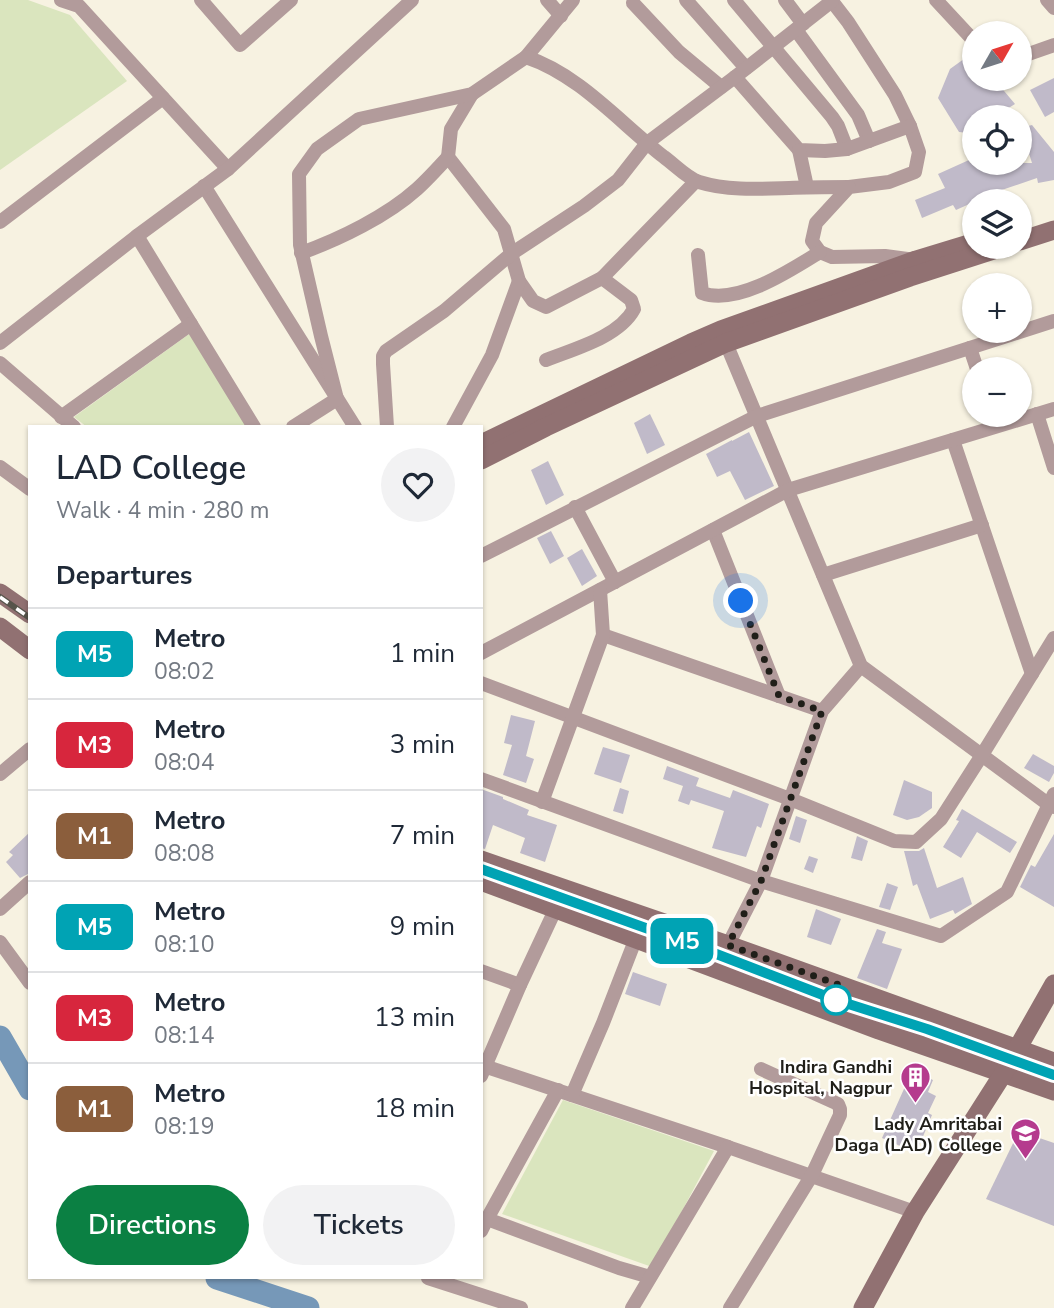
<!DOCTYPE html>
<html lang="en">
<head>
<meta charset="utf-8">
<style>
	body { margin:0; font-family:"Nunito Sans",sans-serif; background:#f2f2f3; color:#1f2937; height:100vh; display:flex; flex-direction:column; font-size:26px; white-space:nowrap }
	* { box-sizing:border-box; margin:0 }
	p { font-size:23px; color:#747a83 }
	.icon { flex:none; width:38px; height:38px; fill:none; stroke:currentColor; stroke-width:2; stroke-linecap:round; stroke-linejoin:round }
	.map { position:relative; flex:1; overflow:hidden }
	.drawer { position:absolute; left:28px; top:425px; width:455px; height:854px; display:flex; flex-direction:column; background:#fff; border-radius:0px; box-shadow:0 2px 5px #0004 }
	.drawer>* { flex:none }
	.badge { padding:0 14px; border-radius:10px; font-size:24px; line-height:46px }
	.needle { width:46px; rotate:51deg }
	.fabs { position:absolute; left:962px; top:21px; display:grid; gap:14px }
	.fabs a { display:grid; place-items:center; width:70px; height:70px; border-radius:50%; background:#fff; box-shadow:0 2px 5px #0004; font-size:35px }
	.you { position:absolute; width:35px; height:35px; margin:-18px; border:5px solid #fff; border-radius:50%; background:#1a73e8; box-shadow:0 0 0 10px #1a73e833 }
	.map>.badge { position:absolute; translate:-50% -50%; box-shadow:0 0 0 4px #fff }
	h2 { padding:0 28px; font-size:26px; line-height:63px }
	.round { display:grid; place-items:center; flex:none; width:74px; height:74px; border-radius:37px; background:#f2f2f3 }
	.summary { display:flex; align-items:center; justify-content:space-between; height:119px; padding:0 28px }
	h1 { font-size:33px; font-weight:600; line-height:52px }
	.primary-button { display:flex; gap:14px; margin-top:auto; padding:14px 28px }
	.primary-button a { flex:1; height:80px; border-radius:42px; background:#0b8043; color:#fff; font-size:28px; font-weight:600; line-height:80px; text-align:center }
	.primary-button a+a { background:#f2f2f3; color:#1f2937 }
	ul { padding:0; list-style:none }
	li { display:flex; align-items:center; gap:21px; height:91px; padding:0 28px; border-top:2px solid #e0e1e3 }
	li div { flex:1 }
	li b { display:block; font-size:26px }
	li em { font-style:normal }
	li .badge { min-width:77px; font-weight:700; text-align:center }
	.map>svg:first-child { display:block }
	.green { fill:#dae5be }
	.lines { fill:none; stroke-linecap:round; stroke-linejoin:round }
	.river { stroke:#7698b8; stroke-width:23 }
	.building { fill:#c0bac9 }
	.street { stroke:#b29b9b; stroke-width:14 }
	.secondary { stroke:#917172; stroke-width:19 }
	.rail-casing { stroke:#56544b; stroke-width:6 }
	.rail { stroke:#fff; stroke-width:3.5; stroke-dasharray:10; stroke-linecap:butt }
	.line-casing { stroke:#fff; stroke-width:16 }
	.line { stroke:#00a3b4; stroke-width:10 }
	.walk { stroke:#201f19; stroke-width:7; stroke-dasharray:0 12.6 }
	.stop-dot { fill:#fff; stroke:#00a3b4; stroke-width:3.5 }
	.labels { text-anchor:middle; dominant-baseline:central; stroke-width:5; stroke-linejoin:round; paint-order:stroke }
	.poi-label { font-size:18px; font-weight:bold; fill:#201f19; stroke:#fff; text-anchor:end }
</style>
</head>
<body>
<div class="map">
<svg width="1054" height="1308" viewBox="0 0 1054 1308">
	<rect width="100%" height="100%" fill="#f7f2e1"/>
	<g class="green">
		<polygon points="0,0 28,0 70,15 127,81 0,170"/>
		<polygon points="192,332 248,427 87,427 74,417"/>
		<polygon points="563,1100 714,1151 652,1267 502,1214"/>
	</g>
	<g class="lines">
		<g class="river">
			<polyline points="0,1037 30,1089"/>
			<polyline points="217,1278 308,1308"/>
		</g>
	</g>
	<g class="building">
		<polygon points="975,51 975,79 994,79 1015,104 994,117 975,117 975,129 968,133 959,132 938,98 950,69"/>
		<polygon points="1054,78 1054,112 1045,117 1030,90"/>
		<polygon points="1032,125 1054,152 1054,180 1038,183 1037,178 984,196 985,197 956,210 953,205 922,218 915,200 945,188 938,174 969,160 970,163 1032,163 1021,128"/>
		<polygon points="650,414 665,445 647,454 634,423"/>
		<polygon points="749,432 774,486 745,500 730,471 717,477 706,454 732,440 732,441"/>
		<polygon points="548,461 564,495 546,505 531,470"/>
		<polygon points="551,531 564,556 550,564 537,538"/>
		<polygon points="582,549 597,576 582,586 567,558"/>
		<polygon points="511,715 535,721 526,756 534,759 526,783 503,775 512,745 504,743"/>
		<polygon points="603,747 630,755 621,783 594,774"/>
		<polygon points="1033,754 1054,766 1054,773 1049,782 1024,768"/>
		<polygon points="667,766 699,778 696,786 730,798 733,790 769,804 761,828 757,826 746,857 712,848 724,811 691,800 689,805 678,801 683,786 663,779"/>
		<polygon points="904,780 932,792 932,808 919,817 907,820 893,815"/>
		<polygon points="620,788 629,791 623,814 613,811"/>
		<polygon points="481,789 503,797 503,799 529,810 527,815 557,825 545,862 520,853 525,838 493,825 485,849 481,848"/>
		<polygon points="962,809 1017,842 1010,853 977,832 961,858 943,847 959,821 956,820"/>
		<polygon points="796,816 807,820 800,843 789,839"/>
		<polygon points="30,832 30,873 20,878 6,862 13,855 9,852"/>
		<polygon points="1054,834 1054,907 1020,887 1031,865 1035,867"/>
		<polygon points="857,836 868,841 862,861 851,858"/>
		<polygon points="924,848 937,888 963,877 972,904 955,914 953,910 930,919 917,884 913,886 904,851 919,851"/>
		<polygon points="809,856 818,859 813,873 804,869"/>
		<polygon points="887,883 898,887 890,910 879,907"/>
		<polygon points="816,909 841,919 831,945 807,937"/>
		<polygon points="877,929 886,932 882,943 902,949 887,989 857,978"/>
		<polygon points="633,972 667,984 660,1006 625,994"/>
		<polygon points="771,973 917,1026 916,1030 770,976"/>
		<polygon points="912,1071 933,1080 928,1092 936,1096 928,1113 932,1115 916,1153 882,1138"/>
		<polygon points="1019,1131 1054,1143 1054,1226 986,1199"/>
	</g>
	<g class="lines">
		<g class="street">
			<polyline points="61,0 79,6 228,169"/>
			<polyline points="201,0 240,45 291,0"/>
			<polyline points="547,0 561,16"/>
			<polyline points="686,0 746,68"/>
			<polyline points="734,0 832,117 838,126 847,149"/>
			<polyline points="785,0 803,24"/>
			<polyline points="831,0 848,22 895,95 910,126 919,152 915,172 889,182 849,187 816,223 812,241 820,252 832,257 885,256 915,260"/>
			<polyline points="936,0 975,42"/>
			<polyline points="1047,0 1054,8"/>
			<polyline points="633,3 679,52 721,87"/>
			<polyline points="796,30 858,115 869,141"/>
			<polyline points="526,57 573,0"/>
			<polyline points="1020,57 1054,45"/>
			<polyline points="735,77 799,150 825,151 847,149 910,126"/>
			<polyline points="472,94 451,129 448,157 504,229 519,281 533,301 546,307 602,278 696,181"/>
			<polyline points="799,150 807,187"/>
			<polyline points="204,186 355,427"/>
			<polyline points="0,222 163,98"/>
			<polyline points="137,236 254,427"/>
			<path d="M 301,253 C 340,239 387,216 417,189 C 428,179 438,168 448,157"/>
			<path d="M 698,255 L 702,293 C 737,306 791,270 820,252"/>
			<polyline points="723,336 861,666 1048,804 1054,807"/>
			<polyline points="0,343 137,236 228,169 412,0"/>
			<polyline points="970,348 977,369"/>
			<path d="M 546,360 C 574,349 619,337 634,309 L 631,300 L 602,278"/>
			<polyline points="0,363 74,427"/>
			<polyline points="1037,414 1054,468"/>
			<polyline points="61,417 191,324"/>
			<path d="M 293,427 L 337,399 L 321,336 L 300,245 L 299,174 L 317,149 L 359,119 L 472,94 L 526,57 C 580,75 620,123 664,157 C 675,165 687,178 699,182 C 728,191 759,189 789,188 C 809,187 829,187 849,187"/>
			<polyline points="387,427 383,364 383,356 386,351 444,311 511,254 584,206 618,180 647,143 735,77 832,1"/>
			<polyline points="453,427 492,355 519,281"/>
			<polyline points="953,440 1032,674"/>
			<polyline points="0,467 30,489"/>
			<polyline points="575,507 615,582"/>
			<polyline points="713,530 779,696"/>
			<polyline points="481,556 757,416 1054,321"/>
			<polyline points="823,575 982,525"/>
			<polyline points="603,635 822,711"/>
			<polyline points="481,653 788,490 1054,409"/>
			<polyline points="481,683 790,799 894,841 916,842 941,819 982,755 1054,638"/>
			<polyline points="0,774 30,749"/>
			<polyline points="481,779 761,881 941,936 1007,892 1054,794"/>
			<polyline points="542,802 603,635 600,590"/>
			<polyline points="0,909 30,882"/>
			<polyline points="0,942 30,983"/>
			<polyline points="728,945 761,881 822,711 861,666"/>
			<polyline points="481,971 520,985"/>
			<polyline points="481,1065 728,1147"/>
			<polyline points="481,1076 520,985 556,908"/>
			<polyline points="572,1095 603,1023 636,938"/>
			<polyline points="487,1219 558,1090"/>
			<polyline points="481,1231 487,1219 619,1268 650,1277"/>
			<polyline points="428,1278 521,1308"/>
			<polyline points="632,1308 728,1147 915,1212"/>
			<polyline points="730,1308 812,1175 840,1115 840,1109 838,1104 761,1069"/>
		</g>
		<g class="secondary">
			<polyline points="1020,241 1054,230"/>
			<polyline points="481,444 691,343 721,330 916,260 975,242"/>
			<polyline points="481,460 546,427 726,343 910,277 1003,247"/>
			<polyline points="0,593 30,614"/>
			<polyline points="0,627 30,650"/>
			<polyline points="481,860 728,945 1054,1062"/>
			<polyline points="481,881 879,1030 1054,1091"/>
			<polyline points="863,1308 915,1212 1003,1074 1054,984"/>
		</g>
		<defs>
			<g id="rail">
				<polyline points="0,597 30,618"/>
				<polyline points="481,869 717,954 836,1000 927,1029 1054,1075"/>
			</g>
		</defs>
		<use href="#rail" class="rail-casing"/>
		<use href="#rail" class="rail"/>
	</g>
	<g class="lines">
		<defs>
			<polyline id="line" points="481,869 693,945 836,1000 927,1029 1054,1075"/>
		</defs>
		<use href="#line" class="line-casing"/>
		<use href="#line" class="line"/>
		<polyline class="walk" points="741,601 779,696 822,711 761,881 728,945 839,985 836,1000"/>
	</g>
	<defs>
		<symbol id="building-pin" viewBox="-11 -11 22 30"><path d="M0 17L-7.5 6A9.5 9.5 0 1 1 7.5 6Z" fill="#b53b8e" stroke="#fff"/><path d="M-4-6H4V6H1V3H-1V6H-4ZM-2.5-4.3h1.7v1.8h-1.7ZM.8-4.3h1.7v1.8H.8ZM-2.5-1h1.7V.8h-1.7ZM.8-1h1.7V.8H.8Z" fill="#fff"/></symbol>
		<symbol id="university-pin" viewBox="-11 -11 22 30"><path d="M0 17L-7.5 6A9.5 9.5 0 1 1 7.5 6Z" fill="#b53b8e" stroke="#fff"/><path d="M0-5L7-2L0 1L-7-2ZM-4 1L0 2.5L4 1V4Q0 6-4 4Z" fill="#fff"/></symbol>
	</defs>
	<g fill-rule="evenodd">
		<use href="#building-pin" x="898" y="1060" width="35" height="47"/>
		<use href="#university-pin" x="1008" y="1116" width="35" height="47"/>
	</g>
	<circle class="stop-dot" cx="836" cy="1000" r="14"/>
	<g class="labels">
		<g class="poi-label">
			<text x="892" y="1067">Indira Gandhi<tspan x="892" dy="21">Hospital, Nagpur</tspan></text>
			<text x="1002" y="1124">Lady Amritabai<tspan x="1002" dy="21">Daga (LAD) College</tspan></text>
		</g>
	</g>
</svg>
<div class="fabs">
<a><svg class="needle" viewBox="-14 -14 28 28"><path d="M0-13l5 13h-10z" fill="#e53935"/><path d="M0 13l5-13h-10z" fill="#747a83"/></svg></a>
<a><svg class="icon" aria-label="locate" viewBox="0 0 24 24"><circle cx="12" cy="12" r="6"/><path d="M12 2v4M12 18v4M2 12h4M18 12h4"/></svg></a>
<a><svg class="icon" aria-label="layers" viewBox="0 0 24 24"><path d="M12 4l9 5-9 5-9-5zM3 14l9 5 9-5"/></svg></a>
<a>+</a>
<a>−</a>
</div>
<div class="you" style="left:741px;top:601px"></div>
<b class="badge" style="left:682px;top:941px;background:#00a3b4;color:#fff">M5</b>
<section class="drawer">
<div class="summary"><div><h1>LAD College</h1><p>Walk · 4 min · 280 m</p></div><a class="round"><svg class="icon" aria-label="heart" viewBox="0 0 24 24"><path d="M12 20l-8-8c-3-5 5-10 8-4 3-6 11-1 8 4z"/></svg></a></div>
<h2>Departures</h2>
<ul>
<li><span class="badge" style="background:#00a3b4;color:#fff">M5</span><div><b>Metro</b><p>08:02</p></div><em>1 min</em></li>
<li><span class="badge" style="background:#d7263d;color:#fff">M3</span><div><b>Metro</b><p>08:04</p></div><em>3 min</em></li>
<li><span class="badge" style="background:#8b5e3c;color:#fff">M1</span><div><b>Metro</b><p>08:08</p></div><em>7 min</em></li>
<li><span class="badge" style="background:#00a3b4;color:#fff">M5</span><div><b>Metro</b><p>08:10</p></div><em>9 min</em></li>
<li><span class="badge" style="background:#d7263d;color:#fff">M3</span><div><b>Metro</b><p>08:14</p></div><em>13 min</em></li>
<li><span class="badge" style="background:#8b5e3c;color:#fff">M1</span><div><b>Metro</b><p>08:19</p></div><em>18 min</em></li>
</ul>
<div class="primary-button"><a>Directions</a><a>Tickets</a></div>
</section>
</div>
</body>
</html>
